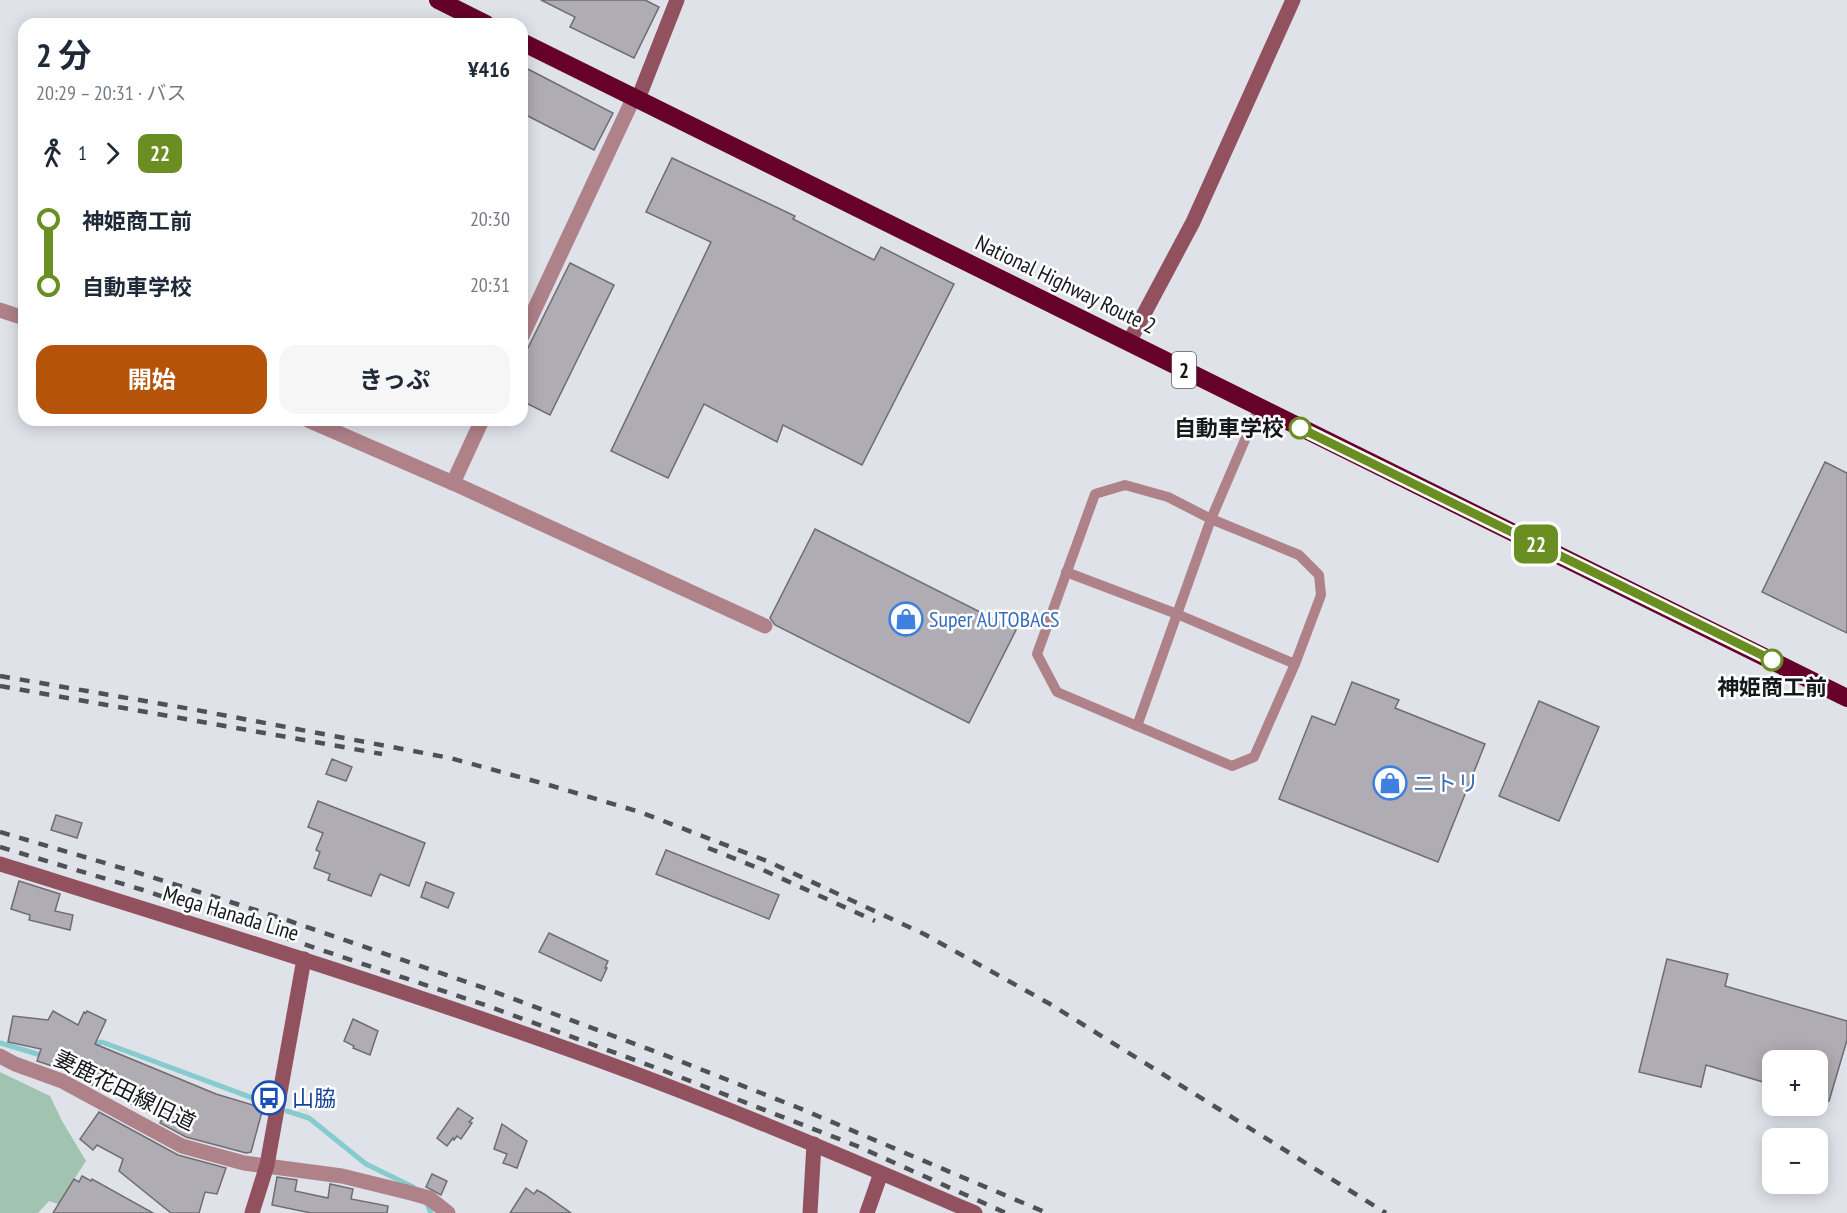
<!DOCTYPE html>
<html lang="ja">
<head>
<meta charset="utf-8">
<style>
	body { margin:0; font-family:"PT Sans Narrow","Noto Sans JP",sans-serif; background:#f6f6f7; color:#1f2937; height:100vh; display:flex; flex-direction:column; font-size:22px; white-space:nowrap }
	* { box-sizing:border-box; margin:0 }
	p { font-size:20px; color:#747a83 }
	.icon { flex:none; width:33px; height:33px; fill:none; stroke:currentColor; stroke-width:2; stroke-linecap:round; stroke-linejoin:round }
	.map { position:relative; flex:1; overflow:hidden }
	.drawer { position:absolute; left:18px; top:18px; width:510px; height:408px; display:flex; flex-direction:column; background:#fff; border-radius:18px; box-shadow:0 3px 15px #0003 }
	.drawer>* { flex:none }
	.badge { padding:0 12px; border-radius:9px; font-size:21px; line-height:39px }
	.buttons { position:absolute; left:1762px; top:1050px; display:grid; gap:12px }
	.buttons a { display:grid; place-items:center; width:66px; height:66px; border-radius:12px; background:#fff; box-shadow:0 3px 15px #0003; font-size:30px }
	.map>.badge { position:absolute; translate:-50% -50%; box-shadow:0 0 0 3px #fff }
	.legs { display:flex; align-items:center; gap:9px; height:66px; padding:0 18px; font-size:20px }
	.legs p { margin-inline-start:auto }
	.overview { display:flex; align-items:center; justify-content:space-between; height:102px; padding:0 18px }
	h1 { font-size:33px; font-weight:700; line-height:45px }
	.button { display:flex; gap:12px; margin-top:auto; padding:12px 18px }
	.button a { flex:1; height:69px; border-radius:18px; background:#b45309; color:#fff; font-size:24px; font-weight:700; line-height:69px; text-align:center }
	.button a+a { background:#f6f6f7; color:#1f2937 }
	ul { padding:0 18px; list-style:none }
	li { display:flex; align-items:center; gap:21px; height:66px; font-size:22px }
	li i { display:grid; place-items:center; width:9px; height:100%; margin:0 8px; background:currentColor }
	li i::after { content:''; width:15px; height:15px; margin:-8px; border:4px solid; border-radius:50%; background:#fff }
	li p { margin-inline-start:auto }
	li:first-child i { background:linear-gradient(#0000 50%,currentColor 0) }
	li:last-child i { background:linear-gradient(currentColor 50%,#0000 0) }
	.map>svg:first-child { display:block }
	.green { fill:#a0c4af }
	.lines { fill:none; stroke-linecap:round; stroke-linejoin:round }
	.stream { stroke:#86cbcd; stroke-width:5 }
	.building { fill:#b0acb3; stroke:#6f6c72; stroke-width:1.5 }
	.lane { stroke:#af8189; stroke-width:10 }
	.street { stroke:#af8189; stroke-width:15 }
	.secondary { stroke:#92515f; stroke-width:15 }
	.highway { stroke:#660229; stroke-width:18 }
	.rail { stroke:#505155; stroke-width:4.5; stroke-dasharray:10 10; stroke-linecap:butt }
	.line-1-casing { stroke:#fff; stroke-width:14 }
	.line-1 { stroke:#6b8e23; stroke-width:9 }
	.stop-1-dot { fill:#fff; stroke:#6b8e23; stroke-width:3 }
	.labels { text-anchor:middle; dominant-baseline:central; stroke-width:5; stroke-linejoin:round; paint-order:stroke }
	.shield { fill:#fff; stroke:#5d5d5f; stroke-width:1.5 }
	.shield-label { font-size:21px; font-weight:bold; fill:#17181a }
	.street-label { font-size:22px; fill:#17181a; stroke:#fff }
	.stop-label { font-size:22px; font-weight:bold; fill:#17181a; stroke:#fff; text-anchor:end }
	.shop-label { font-size:22px; fill:#366cbe; stroke:#fff; text-anchor:start }
	.transit-label { font-size:22px; fill:#164399; stroke:#fff; text-anchor:start }
</style>
</head>
<body>
<div class="map">
<svg width="1847" height="1213" viewBox="0 0 1847 1213">
	<rect width="100%" height="100%" fill="#dfe2e9"/>
	<polygon class="green" points="0,1072 50,1096 62,1121 86,1161 58,1204 49,1201 38,1213 0,1213"/>
	<g class="lines">
		<g class="stream">
			<polyline points="0,1043 44,1056"/>
			<polyline points="88,1045 102,1042 266,1103"/>
			<polyline points="287,1111 309,1118 366,1164 413,1187"/>
			<polyline points="426,1202 431,1213"/>
		</g>
	</g>
	<g class="building">
		<polygon points="541,0 645,0 659,7 634,58 570,27 575,17"/>
		<polygon points="522,66 613,113 594,150 522,113"/>
		<polygon points="672,158 795,216 793,219 874,260 881,247 954,284 862,465 783,425 777,442 704,404 668,478 611,451 711,242 646,212"/>
		<polygon points="570,263 614,285 550,415 522,401 522,360"/>
		<polygon points="1825,462 1847,473 1847,633 1762,592"/>
		<polygon points="815,529 1016,630 969,723 775,625 770,618"/>
		<polygon points="1352,682 1399,700 1395,708 1485,744 1438,862 1279,799 1312,716 1335,725"/>
		<polygon points="1539,701 1599,727 1559,821 1499,796"/>
		<polygon points="332,759 352,767 346,781 326,774"/>
		<polygon points="318,801 425,843 409,886 380,874 371,896 328,880 330,874 314,868 320,852 316,850 323,833 308,827"/>
		<polygon points="56,815 82,823 77,838 51,830"/>
		<polygon points="666,850 779,895 769,919 656,874"/>
		<polygon points="19,881 60,894 55,911 73,915 70,930 29,920 30,915 11,909"/>
		<polygon points="426,882 454,893 448,908 421,897"/>
		<polygon points="549,933 608,961 605,968 607,968 601,981 539,952"/>
		<polygon points="1667,959 1728,974 1725,986 1847,1021 1847,1040 1829,1101 1818,1098 1818,1060 1773,1060 1773,1085 1706,1065 1701,1087 1639,1072"/>
		<polygon points="53,1011 78,1025 84,1012 86,1013 87,1011 106,1020 95,1044 216,1094 263,1108 251,1152 246,1153 186,1137 160,1123 162,1119 58,1068 37,1061 41,1049 8,1042 13,1016 48,1020"/>
		<polygon points="353,1019 378,1031 370,1055 353,1048 354,1046 344,1041"/>
		<polygon points="458,1108 473,1118 469,1122 472,1123 461,1139 457,1136 454,1140 453,1138 447,1146 437,1138"/>
		<polygon points="99,1112 178,1155 226,1168 217,1194 205,1192 199,1213 171,1213 119,1171 123,1159 97,1145 93,1150 80,1139"/>
		<polygon points="502,1124 527,1141 517,1168 503,1163 507,1154 494,1149"/>
		<polygon points="432,1174 447,1181 441,1195 426,1187"/>
		<polygon points="82,1176 91,1181 92,1179 153,1213 53,1213 74,1179 79,1182"/>
		<polygon points="277,1177 297,1180 295,1191 328,1198 330,1184 353,1189 351,1199 388,1206 387,1213 311,1213 272,1205"/>
		<polygon points="526,1188 534,1194 537,1190 544,1194 571,1213 510,1213"/>
	</g>
	<g class="lines">
		<g class="lane">
			<polygon points="1125,485 1168,497 1211,519 1299,555 1319,575 1321,595 1295,664 1254,757 1232,766 1057,692 1037,654 1095,494"/>
			<polyline points="1066,572 1177,614 1295,664"/>
			<polyline points="1137,726 1211,519 1259,407"/>
		</g>
		<g class="street">
			<polyline points="0,310 24,318"/>
			<polyline points="522,336 634,97"/>
			<polyline points="308,420 453,483"/>
			<polyline points="482,420 453,483 765,626"/>
			<polyline points="0,1056 15,1064 62,1081 182,1146 244,1163 342,1176 411,1193 429,1198 448,1213"/>
		</g>
		<g class="secondary">
			<polyline points="638,99 677,0"/>
			<polyline points="1129,342 1193,222 1293,0"/>
			<path d="M 0,864 C 189,923 378,981 565,1048 C 704,1097 840,1155 975,1213"/>
			<polyline points="252,1213 267,1165 304,959"/>
			<polyline points="810,1213 814,1144"/>
			<polyline points="867,1213 881,1173"/>
		</g>
		<g class="highway">
			<polyline points="438,0 486,24"/>
			<polyline points="522,42 1847,698"/>
		</g>
		<g class="rail">
			<polyline points="0,676 191,709 450,758 549,785 640,812 767,861 924,934 1050,1004 1386,1213"/>
			<polyline points="0,686 382,754"/>
			<polyline points="0,832 142,874 281,918 487,989 662,1054 799,1108 1047,1213"/>
			<polyline points="0,847 143,890 485,1005 662,1070 857,1146 1006,1213"/>
			<polyline points="708,848 763,870 875,921"/>
		</g>
	</g>
	<g class="lines">
		<defs>
			<polyline id="line-1" points="1300,428 1772,660"/>
		</defs>
		<use href="#line-1" class="line-1-casing"/>
		<use href="#line-1" class="line-1"/>
	</g>
	<defs>
		<symbol id="shop-ring" viewBox="-11 -11 22 22"><circle r="9.5" fill="#fff" stroke="#3f7fe0" stroke-width="1.5"/><path d="M-5-2.5h2.3a2.7 3.5 0 0 1 5.4 0H5L5.5 6h-11ZM-1.5-2.5h3a1.5 2.3 0 0 0-3 0Z" fill="#3f7fe0"/></symbol>
		<symbol id="bus-ring" viewBox="-11 -11 22 22"><circle r="9.5" fill="#fff" stroke="#1a4fb4" stroke-width="1.5"/><path d="M-5-6H5V4H4V6H2V4H-2V6H-4V4H-5ZM-3.5-4V0h7V-4ZM-3.5 1.2v1.5H-2V1.2ZM2 1.2v1.5H3.5V1.2Z" fill="#1a4fb4"/></symbol>
	</defs>
	<g fill-rule="evenodd">
		<use href="#shop-ring" x="887" y="600" width="38" height="38"/>
		<use href="#shop-ring" x="1371" y="764" width="38" height="38"/>
		<use href="#bus-ring" x="250" y="1079" width="38" height="38"/>
	</g>
	<g class="stop-1-dot">
		<circle cx="1300" cy="428" r="10"/>
		<circle cx="1772" cy="660" r="10"/>
	</g>
	<g class="labels">
		<rect class="shield" x="1172" y="352" width="24" height="36" rx="4.5"/>
		<g class="shield-label">
			<text x="1184" y="370">2</text>
		</g>
		<g class="street-label">
			<text transform="translate(1066 284) rotate(26)">National Highway Route 2</text>
			<text transform="translate(231 913) rotate(17)">Mega Hanada Line</text>
			<text transform="translate(125 1090) rotate(26)">妻鹿花田線旧道</text>
		</g>
		<g class="stop-label">
			<text x="1284" y="428">自動車学校</text>
			<text x="1772" y="687" text-anchor="middle">神姫商工前</text>
		</g>
		<g class="shop-label">
			<text x="929" y="619">Super AUTOBACS</text>
			<text x="1413" y="783">ニトリ</text>
		</g>
		<g class="transit-label">
			<text x="292" y="1098">山脇</text>
		</g>
	</g>
</svg>
<div class="buttons">
<a>+</a>
<a>−</a>
</div>
<b class="badge" style="left:1536px;top:544px;background:#6b8e23;color:#fff">22</b>
<section class="drawer">
<div class="overview"><div><h1>2 分</h1><p>20:29 – 20:31 · バス</p></div><b>¥416</b></div>
<div class="legs"><svg class="icon" aria-label="walk" viewBox="0 0 24 24"><circle cx="13" cy="4" r="2"/><path d="M13 8l-2 6 4 7M11 14l-3 7M7 12l3-4h3l4 4"/></svg>1<svg class="icon" aria-label="forward" viewBox="0 0 24 24"><path d="M9 5l7 7-7 7"/></svg><b class="badge" style="background:#6b8e23;color:#fff">22</b></div>
<ul>
<li><i style="color:#6b8e23"></i><b>神姫商工前</b><p>20:30</p></li>
<li><i style="color:#6b8e23"></i><b>自動車学校</b><p>20:31</p></li>
</ul>
<div class="button"><a>開始</a><a>きっぷ</a></div>
</section>
</div>
</body>
</html>
